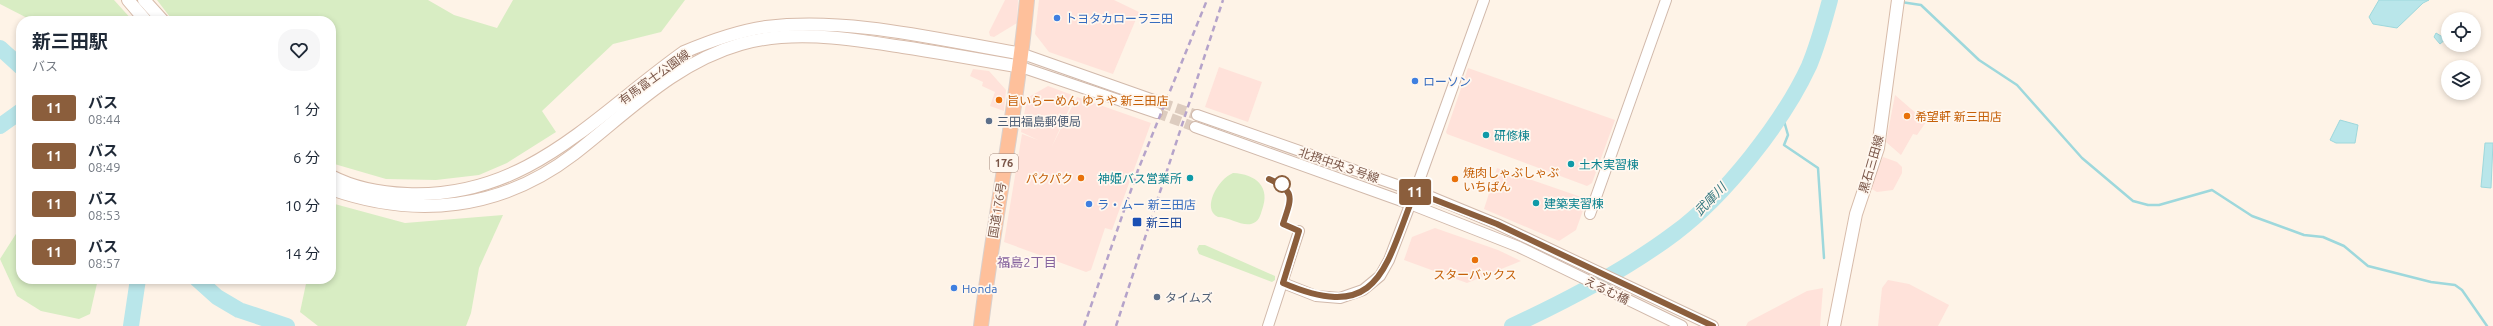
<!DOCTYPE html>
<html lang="ja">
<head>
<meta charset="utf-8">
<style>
	body { margin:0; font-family:Ubuntu,"Noto Sans JP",sans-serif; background:#f6f6f7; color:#1f2937; height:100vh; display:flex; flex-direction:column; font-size:15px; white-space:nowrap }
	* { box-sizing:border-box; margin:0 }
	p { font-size:13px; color:#747a83 }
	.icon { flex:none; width:22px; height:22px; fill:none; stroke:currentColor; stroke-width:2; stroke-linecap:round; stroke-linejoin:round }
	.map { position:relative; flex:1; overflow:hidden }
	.panel { position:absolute; left:16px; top:16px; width:320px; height:268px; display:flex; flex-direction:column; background:#fff; border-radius:16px; box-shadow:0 2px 6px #0003 }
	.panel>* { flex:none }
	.badge { padding:0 8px; border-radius:3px; font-size:14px; line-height:26px }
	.tools { position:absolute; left:2441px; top:12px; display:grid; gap:8px }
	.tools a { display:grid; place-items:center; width:40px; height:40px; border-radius:50%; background:#fff; box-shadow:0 2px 6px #0003; font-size:20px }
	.map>.badge { position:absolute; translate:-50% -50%; box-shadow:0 0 0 2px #fff }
	.round { display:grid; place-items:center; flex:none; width:42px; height:42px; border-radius:16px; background:#f6f6f7 }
	.headline { display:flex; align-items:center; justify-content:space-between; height:68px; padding:0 16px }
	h1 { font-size:19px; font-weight:700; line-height:30px }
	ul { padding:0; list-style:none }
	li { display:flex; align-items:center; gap:12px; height:48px; padding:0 16px }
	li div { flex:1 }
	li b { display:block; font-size:15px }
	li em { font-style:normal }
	li .badge { min-width:44px; font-weight:700; text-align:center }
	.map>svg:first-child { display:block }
	.commercial { fill:#ffe2da }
	.green { fill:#d8edc3 }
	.water { fill:#b9e6ea; stroke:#9ed8dc }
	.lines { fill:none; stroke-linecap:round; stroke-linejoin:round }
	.stream { stroke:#9ed8dc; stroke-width:2.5 }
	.river { stroke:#b9e6ea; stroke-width:16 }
	.tertiary-tunnel { stroke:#ddccbf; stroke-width:10; stroke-dasharray:10 5; stroke-linecap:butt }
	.tertiary-casing { stroke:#d1b9ab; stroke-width:12 }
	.secondary-casing { stroke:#d7bbaa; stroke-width:14 }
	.trunk-casing { stroke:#dad0cc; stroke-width:16 }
	.tertiary { stroke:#fff; stroke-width:10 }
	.secondary { stroke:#fff; stroke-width:12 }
	.trunk { stroke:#fec09b; stroke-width:14 }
	.rail { stroke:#b5a3ca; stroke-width:2.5; stroke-dasharray:6 4; stroke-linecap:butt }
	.line-casing { stroke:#fff; stroke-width:9 }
	.line { stroke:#8b5e3c; stroke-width:6 }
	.shop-dot { fill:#3f7fe0; stroke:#fff7ef; stroke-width:1.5 }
	.food-dot { fill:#e8710a; stroke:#fff7ef; stroke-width:1.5 }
	.service-dot { fill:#5c6f8a; stroke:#fff7ef; stroke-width:1.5 }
	.culture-dot { fill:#0f9aa8; stroke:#fff7ef; stroke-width:1.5 }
	.stop-dot { fill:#fff; stroke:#8b5e3c; stroke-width:2 }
	.transit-dot { fill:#1a4fb4; stroke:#fff7ef; stroke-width:1.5 }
	.labels { text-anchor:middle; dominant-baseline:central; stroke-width:3.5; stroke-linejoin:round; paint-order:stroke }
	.shield { fill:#fff7ef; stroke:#a2867a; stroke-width:1 }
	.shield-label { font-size:11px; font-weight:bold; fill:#7a5648 }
	.shop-label { font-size:12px; fill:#366cbe; stroke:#fff7ef; text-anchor:start }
	.street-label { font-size:12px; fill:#7a5648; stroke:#fff7ef }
	.food-label { font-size:12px; fill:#c56008; stroke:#fff7ef; text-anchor:start }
	.service-label { font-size:12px; fill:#4e5e75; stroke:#fff7ef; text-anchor:start }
	.culture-label { font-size:12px; fill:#0d838f; stroke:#fff7ef; text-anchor:start }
	.transit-label { font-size:12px; fill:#164399; stroke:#fff7ef; text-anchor:start }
	.water-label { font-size:13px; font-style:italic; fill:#3a7a81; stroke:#fff7ef }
	.neighbourhood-label { font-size:13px; fill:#86649e; stroke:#fff7ef }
</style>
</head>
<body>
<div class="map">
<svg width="2493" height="326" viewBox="0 0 2493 326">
	<rect width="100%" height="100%" fill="#fef3e7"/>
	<g class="commercial">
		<polygon points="1005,0 1018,0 1017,23 994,37 990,36 989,32"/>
		<polygon points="1039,0 1114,0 1139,12 1113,74 1049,52 1035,34"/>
		<polygon points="1219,67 1262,82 1248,122 1205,107"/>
		<polygon points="1468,68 1615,120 1592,183 1587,186 1447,134 1446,132"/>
		<polygon points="973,69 989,71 1006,90 1004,111 990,106 995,92 982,86 983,82 970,76"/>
		<polygon points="1048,86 1075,96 1052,146 1077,97 1151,123 1112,230 1105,228 1091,270 1086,272 1004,242 1022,134 1038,140 1021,132 1027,98"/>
		<polygon points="1895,95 1926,122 1917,135 1913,134 1901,155 1886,142"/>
		<polygon points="1883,157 1897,162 1902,167 1902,173 1893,190 1877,192 1870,188"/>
		<polygon points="1497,168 1584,198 1586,202 1576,230 1559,241 1484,209"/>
		<polygon points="1435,228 1498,250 1521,261 1467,283 1404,260 1412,237"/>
		<polygon points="1888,280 1909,284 1949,305 1938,326 1878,326 1882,288"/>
		<polygon points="1823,288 1820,326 1746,326 1748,322 1807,291"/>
	</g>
	<g class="green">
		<polygon points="0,0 114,0 133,21 33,21 0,4"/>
		<polygon points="157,0 428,0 454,15 497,28 513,0 685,0 661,32 613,44 542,111 556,132 507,163 479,175 436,180 386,179 331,163 331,21 173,21"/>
		<path d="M 1233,173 C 1256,174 1271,187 1262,210 C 1260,216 1259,222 1251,224 C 1241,226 1229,217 1218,217 C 1201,209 1218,179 1233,173 Z"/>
		<polygon points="331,203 405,223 503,215 479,268 471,313 466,326 318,326 300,312 307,279 331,279"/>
		<polygon points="21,226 21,279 98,279 90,314 79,319 41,311 17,296 0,259"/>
		<polygon points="1199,245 1205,245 1275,276 1275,280 1272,282 1199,254 1197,249"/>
	</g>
	<g class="water">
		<polygon points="2379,0 2429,0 2423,3 2397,28 2373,24 2369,17"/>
		<polygon points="2436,33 2446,39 2440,44 2434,37"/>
		<polygon points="2340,120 2358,125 2355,143 2336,143 2330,140"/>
		<polygon points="2485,143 2493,143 2491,188 2481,187"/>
	</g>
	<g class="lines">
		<g class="stream">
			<polyline points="1901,2 1921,5 1979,60 2017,85 2082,158 2133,201 2148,205 2159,205 2212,190 2252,216 2304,235 2323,237 2344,246 2368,266 2431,282 2455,285 2462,290 2487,326"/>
			<polyline points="1782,114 1788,135 1784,145 1818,168 1824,258"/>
		</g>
		<g class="river">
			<polyline points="0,48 21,67"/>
			<polyline points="0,126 21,111"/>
			<polyline points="197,279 217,297 239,310 287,326"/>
			<polyline points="131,326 138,279"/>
			<path d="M 1512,326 C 1568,300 1626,270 1675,233 C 1725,196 1783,122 1809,66 C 1818,45 1824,22 1830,0"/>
		</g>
		<g class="tertiary-tunnel">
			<polyline points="1162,103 1197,115"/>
			<polyline points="1157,113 1195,127"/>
		</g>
		<defs>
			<g id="tertiary">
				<polyline points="1023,54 1162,103"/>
				<polyline points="1021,67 1157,113"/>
				<polyline points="1197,115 1434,198 1497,224 1713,326"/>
				<polyline points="1195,127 1410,204 1519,247 1682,326"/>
				<polyline points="1590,214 1666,0"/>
				<polyline points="1283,283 1316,296 1340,298 1363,290 1380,276 1389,260 1415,192 1484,0"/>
				<polyline points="1268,326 1299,231"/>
			</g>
			<g id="secondary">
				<polyline points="128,0 146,21"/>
				<polyline points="144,0 163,21"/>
				<path d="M 331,176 C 354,188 381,193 407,194 C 527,199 594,116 684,52 C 710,41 738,31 766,27 C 851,17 939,40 1023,54"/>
				<path d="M 331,189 C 416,219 501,210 574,154 C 627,113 674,63 741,44 C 794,29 850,39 903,47 C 943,53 982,60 1021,67"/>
				<polyline points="1834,326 1856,214 1878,148 1898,0"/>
			</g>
			<path id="trunk" d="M 981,326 C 994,217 1017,109 1027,0"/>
		</defs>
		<use href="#tertiary" class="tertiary-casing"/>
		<use href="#secondary" class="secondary-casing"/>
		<use href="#trunk" class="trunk-casing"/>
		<use href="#tertiary" class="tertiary"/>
		<use href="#secondary" class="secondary"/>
		<use href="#trunk" class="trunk"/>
		<g class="rail">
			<polyline points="1084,326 1138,170 1207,0"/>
			<polyline points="1116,326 1223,0"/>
		</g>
	</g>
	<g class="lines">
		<defs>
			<path id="line" d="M 1269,179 C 1297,191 1291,199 1283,224 L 1299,231 L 1283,283 C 1381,325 1385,266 1415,192 L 1497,224 L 1713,326"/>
		</defs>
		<use href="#line" class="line-casing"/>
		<use href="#line" class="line"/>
	</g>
	<g class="shop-dot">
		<circle cx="1057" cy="18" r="4"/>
		<circle cx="1415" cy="81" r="4"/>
		<circle cx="1089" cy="204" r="4"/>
		<circle cx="954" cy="288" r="4"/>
	</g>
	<g class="food-dot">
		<circle cx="999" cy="100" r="4"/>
		<circle cx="1907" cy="116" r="4"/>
		<circle cx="1081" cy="178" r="4"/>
		<circle cx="1455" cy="179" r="4"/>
		<circle cx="1475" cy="260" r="4"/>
	</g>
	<g class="service-dot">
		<circle cx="989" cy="121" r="4"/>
		<circle cx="1157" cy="297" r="4"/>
	</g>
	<g class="culture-dot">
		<circle cx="1486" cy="135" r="4"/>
		<circle cx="1571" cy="164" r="4"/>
		<circle cx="1190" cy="178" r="4"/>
		<circle cx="1536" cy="203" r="4"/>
	</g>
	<circle class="stop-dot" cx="1282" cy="184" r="8"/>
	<rect class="transit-dot" x="1132" y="217" width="10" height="10" rx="2"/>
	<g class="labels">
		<rect class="shield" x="990" y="154" width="28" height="18" rx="3"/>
		<g class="shield-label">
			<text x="1004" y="163">176</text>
		</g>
		<g class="shop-label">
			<text x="1065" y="18">トヨタカローラ三田</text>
			<text x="1423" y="81">ローソン</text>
			<text x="1097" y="204">ラ・ムー 新三田店</text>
			<text x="962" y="288">Honda</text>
		</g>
		<g class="street-label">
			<text transform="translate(654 77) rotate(-36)">有馬富士公園線</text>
			<text transform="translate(1871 164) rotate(-74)">黒石三田線</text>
			<text transform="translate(1339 165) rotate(19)">北摂中央３号線</text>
			<text transform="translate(997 210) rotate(-81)">国道176号</text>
			<text transform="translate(1607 290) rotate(26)">えるむ橋</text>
		</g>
		<g class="food-label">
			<text x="1007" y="100">旨いらーめん ゆうや 新三田店</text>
			<text x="1915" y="116">希望軒 新三田店</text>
			<text x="1463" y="172">焼肉しゃぶしゃぶ<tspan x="1463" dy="14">いちばん</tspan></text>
			<text x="1073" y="178" text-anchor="end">パクパク</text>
			<text x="1475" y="274" text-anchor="middle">スターバックス</text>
		</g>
		<g class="service-label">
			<text x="997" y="121">三田福島郵便局</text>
			<text x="1165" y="297">タイムズ</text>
		</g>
		<g class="culture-label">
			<text x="1494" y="135">研修棟</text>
			<text x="1579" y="164">土木実習棟</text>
			<text x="1182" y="178" text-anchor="end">神姫バス営業所</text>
			<text x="1544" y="203">建築実習棟</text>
		</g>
		<g class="transit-label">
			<text x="1146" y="222">新三田</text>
		</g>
		<g class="water-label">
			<text transform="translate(1710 199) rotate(-46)">武庫川</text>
		</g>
		<g class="neighbourhood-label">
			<text x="1027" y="262">福島2丁目</text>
		</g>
	</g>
</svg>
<div class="tools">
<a><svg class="icon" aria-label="locate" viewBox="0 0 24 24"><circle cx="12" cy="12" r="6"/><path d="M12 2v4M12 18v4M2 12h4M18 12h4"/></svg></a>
<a><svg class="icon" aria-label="layers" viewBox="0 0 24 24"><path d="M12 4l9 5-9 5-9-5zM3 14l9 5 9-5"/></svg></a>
</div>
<b class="badge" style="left:1415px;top:192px;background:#8b5e3c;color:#fff">11</b>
<section class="panel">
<div class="headline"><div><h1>新三田駅</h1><p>バス</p></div><a class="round"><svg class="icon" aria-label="heart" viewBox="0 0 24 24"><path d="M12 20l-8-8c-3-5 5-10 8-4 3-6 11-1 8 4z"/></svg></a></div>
<ul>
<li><span class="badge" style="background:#8b5e3c;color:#fff">11</span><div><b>バス</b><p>08:44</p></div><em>1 分</em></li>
<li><span class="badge" style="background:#8b5e3c;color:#fff">11</span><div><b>バス</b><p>08:49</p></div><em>6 分</em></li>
<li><span class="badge" style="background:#8b5e3c;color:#fff">11</span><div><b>バス</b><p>08:53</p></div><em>10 分</em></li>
<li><span class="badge" style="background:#8b5e3c;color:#fff">11</span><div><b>バス</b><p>08:57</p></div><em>14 分</em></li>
</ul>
</section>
</div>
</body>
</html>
